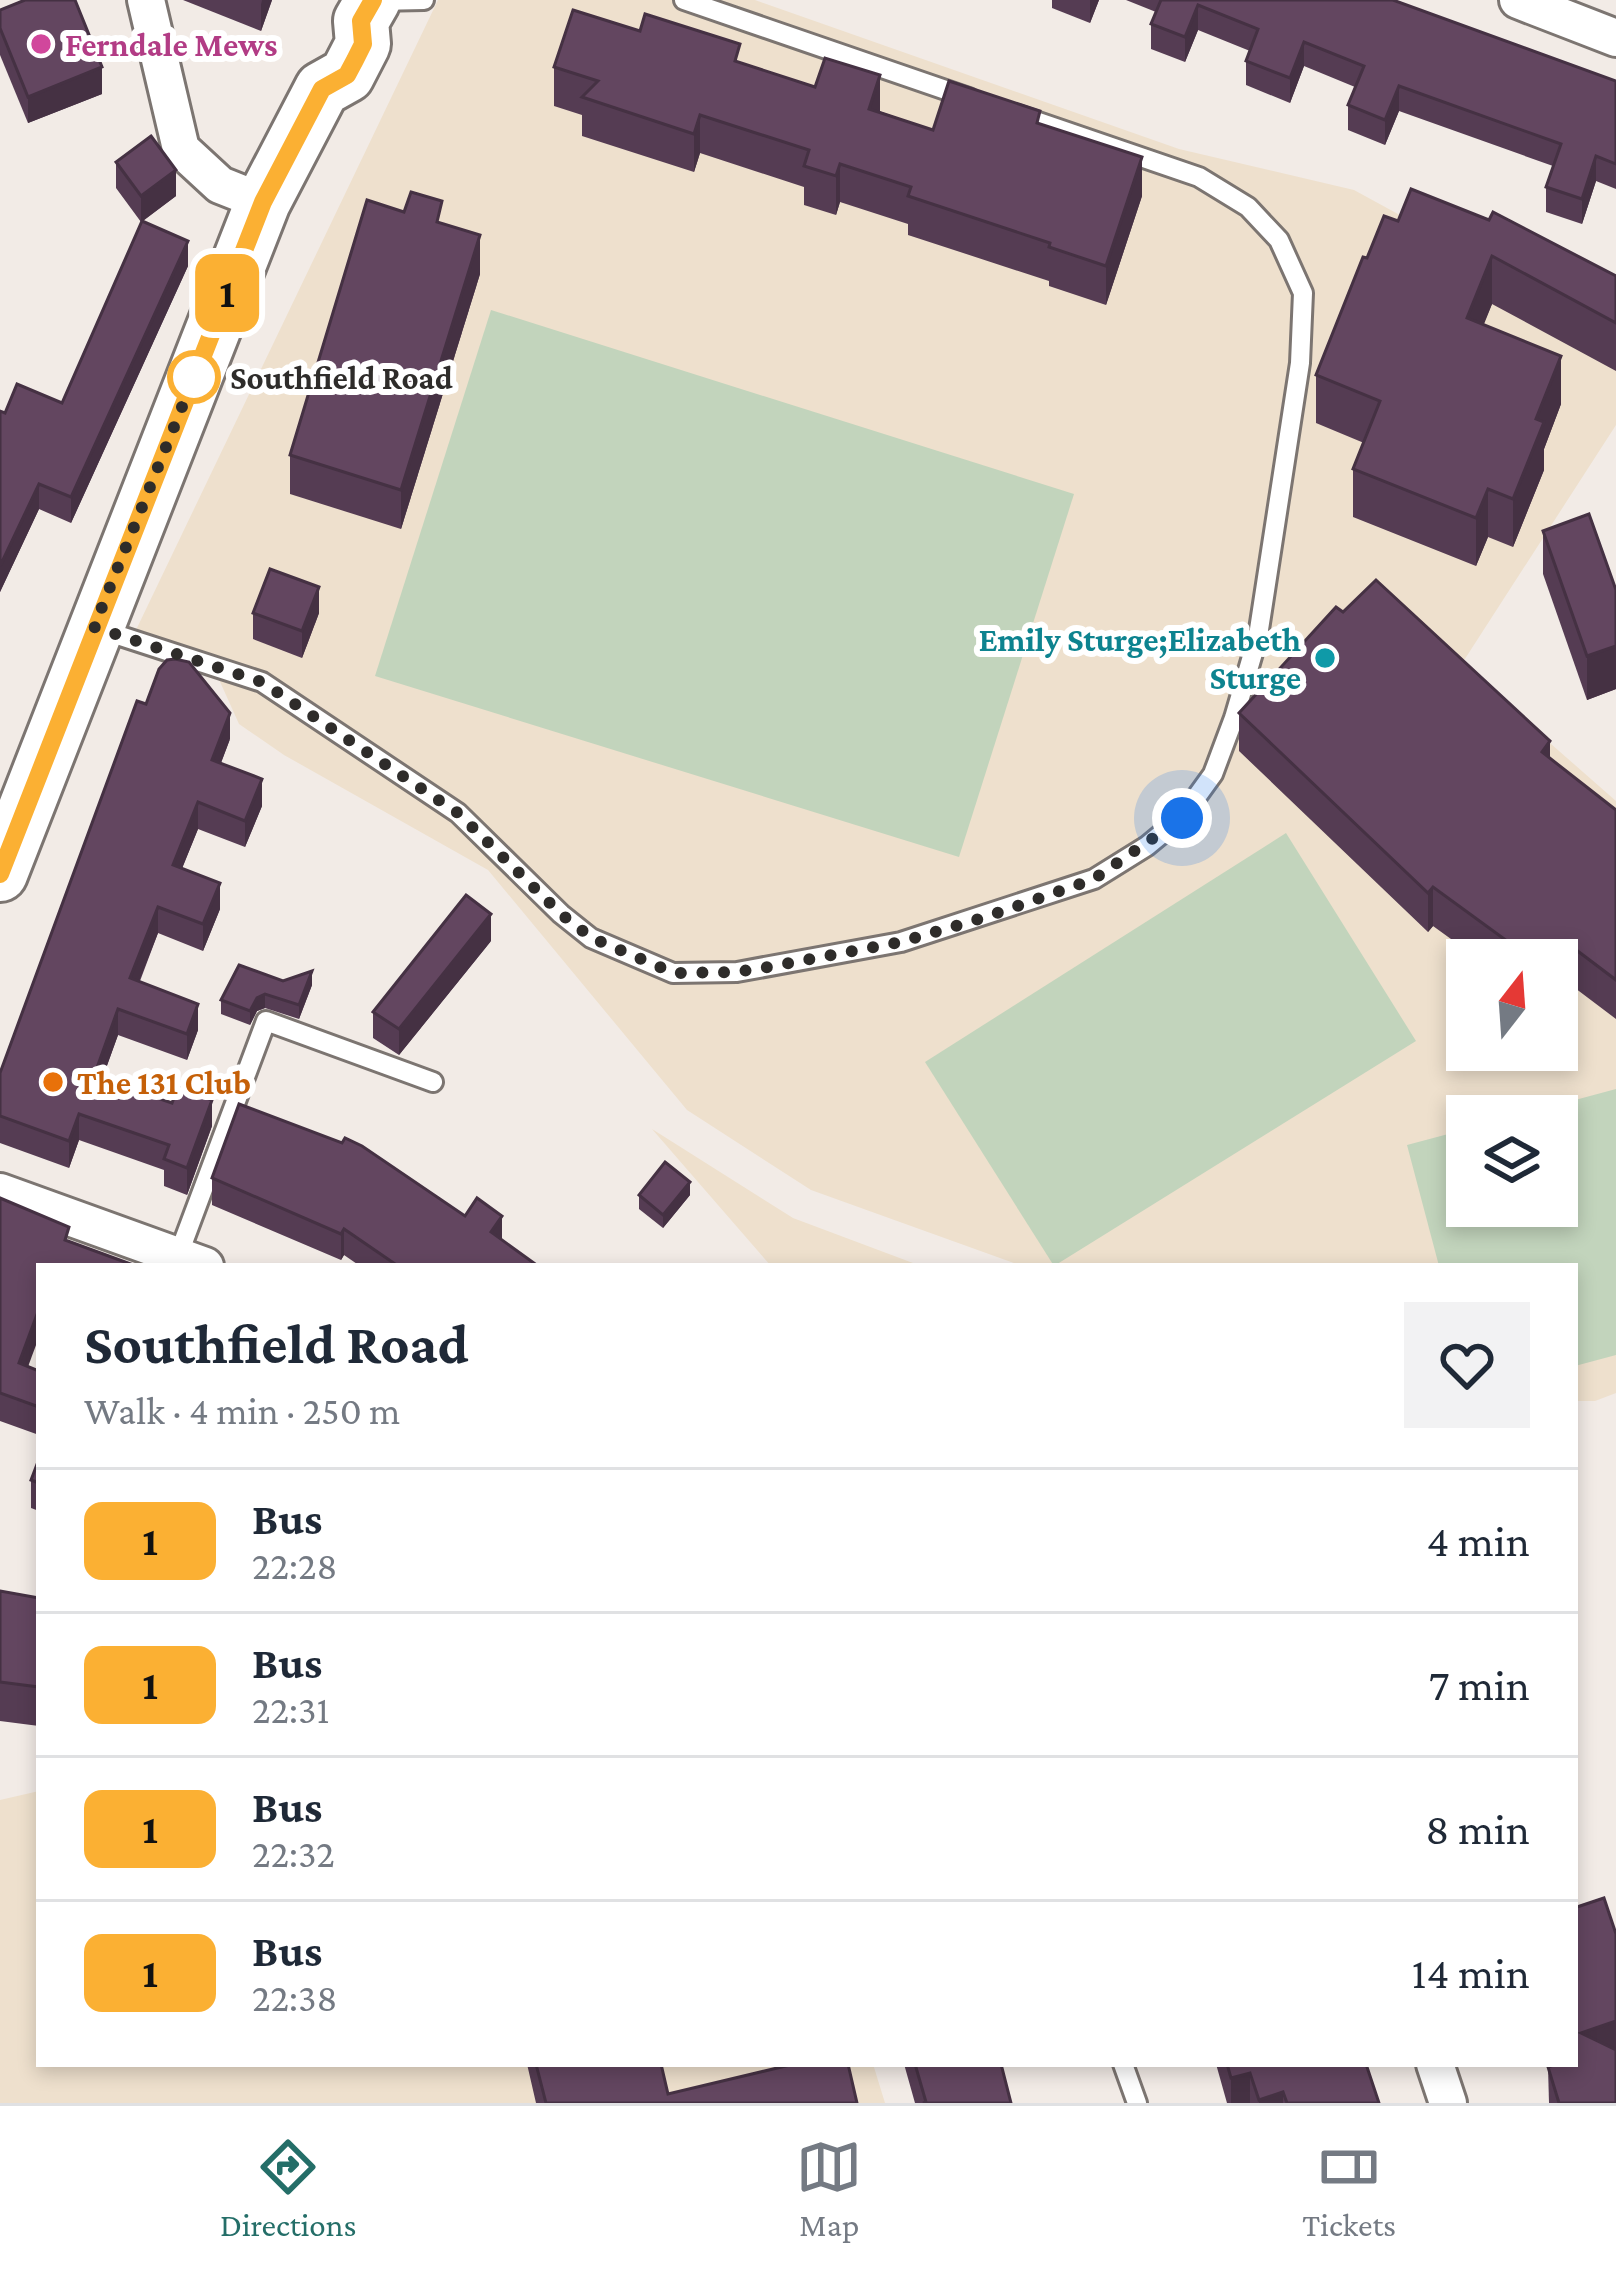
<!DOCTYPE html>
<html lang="en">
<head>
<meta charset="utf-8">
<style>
	body { margin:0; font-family:"Crimson Pro",serif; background:#f2f2f3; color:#1f2937; height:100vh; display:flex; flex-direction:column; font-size:45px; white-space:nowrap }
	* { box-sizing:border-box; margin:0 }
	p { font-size:39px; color:#747a83 }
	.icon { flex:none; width:66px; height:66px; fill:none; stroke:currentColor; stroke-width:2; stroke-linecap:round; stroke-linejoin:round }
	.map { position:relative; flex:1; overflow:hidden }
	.drawer { position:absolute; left:36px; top:1263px; width:1542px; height:804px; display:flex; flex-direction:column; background:#fff; border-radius:0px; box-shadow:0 6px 18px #0003 }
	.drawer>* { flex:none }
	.badge { padding:0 24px; border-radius:18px; font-size:42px; line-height:78px }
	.needle { width:78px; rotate:17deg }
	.fabs { position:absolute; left:1446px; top:939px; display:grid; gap:24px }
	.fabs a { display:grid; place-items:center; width:132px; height:132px; border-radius:0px; background:#fff; box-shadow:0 6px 18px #0003; font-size:60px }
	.you { position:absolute; width:60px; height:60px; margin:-30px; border:9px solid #fff; border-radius:50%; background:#1a73e8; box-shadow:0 0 0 18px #1a73e833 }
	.map>.badge { position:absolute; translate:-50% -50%; box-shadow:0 0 0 6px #fff }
	.round { display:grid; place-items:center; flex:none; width:126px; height:126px; border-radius:0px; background:#f2f2f3 }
	.summary { display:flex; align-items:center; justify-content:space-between; height:204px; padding:0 48px }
	h1 { font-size:57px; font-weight:700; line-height:90px }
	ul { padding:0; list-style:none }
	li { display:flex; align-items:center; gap:36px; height:144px; padding:0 48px; border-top:3px solid #e0e1e3 }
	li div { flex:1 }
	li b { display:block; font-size:45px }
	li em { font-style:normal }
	li .badge { min-width:132px; font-weight:700; text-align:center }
	.menu { display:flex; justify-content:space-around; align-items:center; height:168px; border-top:3px solid #e0e1e3; background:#fff; font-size:33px; color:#747a83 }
	.menu a { display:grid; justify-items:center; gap:6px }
	.menu .on { color:#246e68 }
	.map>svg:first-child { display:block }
	.education { fill:#eee0cd; fill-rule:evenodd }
	.green { fill:#c2d4bc }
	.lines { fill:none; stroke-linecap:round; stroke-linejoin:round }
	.service-casing { stroke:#7c7571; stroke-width:24 }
	.minor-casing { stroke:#7c7571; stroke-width:42 }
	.secondary-casing { stroke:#7c7571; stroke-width:60 }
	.service { stroke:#fff; stroke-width:18 }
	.minor { stroke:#fff; stroke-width:36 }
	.secondary { stroke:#fff; stroke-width:54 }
	.wall { fill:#553c53 }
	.shaded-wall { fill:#453143 }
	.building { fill:#634660; stroke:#453143; stroke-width:3 }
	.line-casing { stroke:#fff; stroke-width:27 }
	.line { stroke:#fbb033; stroke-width:18 }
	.walk { stroke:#2e2c2a; stroke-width:12; stroke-dasharray:0 21.6 }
	.hotel-dot { fill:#d1479c; stroke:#fff; stroke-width:4.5 }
	.stop-dot { fill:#fff; stroke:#fbb033; stroke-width:6 }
	.culture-dot { fill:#0f9aa8; stroke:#fff; stroke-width:4.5 }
	.food-dot { fill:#e8710a; stroke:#fff; stroke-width:4.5 }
	.labels { text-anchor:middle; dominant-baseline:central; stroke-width:12; stroke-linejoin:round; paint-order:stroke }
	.hotel-label { font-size:33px; font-weight:bold; fill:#b23c85; stroke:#fff; text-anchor:start }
	.stop-label { font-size:33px; font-weight:bold; fill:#2e2c2a; stroke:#fff; text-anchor:start }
	.culture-label { font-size:33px; font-weight:bold; fill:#0d838f; stroke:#fff; text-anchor:end }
	.food-label { font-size:33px; font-weight:bold; fill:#c56008; stroke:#fff; text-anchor:start }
</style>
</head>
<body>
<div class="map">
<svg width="1616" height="2103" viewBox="0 0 1616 2103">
	<rect width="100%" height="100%" fill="#f2ebe6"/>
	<g class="education">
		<path d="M 438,0 L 755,0 L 1179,149 L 1354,190 L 1616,333 L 1616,425 L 1461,665 L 1616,801 L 1616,1393 L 1595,1401 L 1575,1401 L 1575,1266 L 1022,1266 L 811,1190 L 687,1110 L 488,870 L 284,755 L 239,724 L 208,655 L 136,630 ZM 1467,960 L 1557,960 L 1557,1050 L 1467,1050 ZM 1467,1116 L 1557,1116 L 1557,1206 L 1467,1206 Z"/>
		<polygon points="652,1129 793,1218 921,1266 771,1266"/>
		<polygon points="39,1791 39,2064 873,2064 885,2103 0,2103 0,1800"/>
	</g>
	<g class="green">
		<polygon points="491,310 1074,494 959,857 375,676"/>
		<polygon points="1286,833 1416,1041 1054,1266 925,1062"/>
		<polygon points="1616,1089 1616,1355 1575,1366 1575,1266 1439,1266 1407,1145 1467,1129 1467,1206 1557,1206 1557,1116 1516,1116"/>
	</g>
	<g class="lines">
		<defs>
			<g id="service">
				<polyline points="684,0 969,98"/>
				<polyline points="375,1 424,0"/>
				<polyline points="102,630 262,682 458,813 561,914 591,938 673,973 737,972 901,942 1094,879 1147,846 1182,817 1213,774 1234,718 1258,636 1300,363 1303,293 1279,240 1248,207 1199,177 1018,115"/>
				<polyline points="178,1256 266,1021 433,1082"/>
				<polyline points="1123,2064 1137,2103"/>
			</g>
			<g id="minor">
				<polyline points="146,0 181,149 220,185 263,202"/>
				<polyline points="1518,0 1616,38"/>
				<polyline points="0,1192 205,1266"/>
				<polyline points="1435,2064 1448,2103"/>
			</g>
			<polyline id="secondary" points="0,874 263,202 322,89 347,75 363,44 361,21 373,0"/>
		</defs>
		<use href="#service" class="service-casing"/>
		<use href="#minor" class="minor-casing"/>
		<use href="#secondary" class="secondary-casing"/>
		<use href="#service" class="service"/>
		<use href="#minor" class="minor"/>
		<use href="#secondary" class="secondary"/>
	</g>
	<g class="wall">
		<polygon points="183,0 272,0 261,31"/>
		<polygon points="1052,0 1099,0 1090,23 1052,8"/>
		<polygon points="1126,0 1393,0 1616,81 1616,189 1596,181 1582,224 1546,212 1546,187 1553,166 1399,111 1385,145 1348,130 1348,105 1355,87 1304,66 1290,103 1246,85 1246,61 1250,51 1198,30 1185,62 1151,49 1151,24 1156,12"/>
		<polygon points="0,10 102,94 28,123 0,55"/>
		<polygon points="740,62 933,130 1040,124 1142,196 1106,305 1049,286 1049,281 908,235 908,224 840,202 836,215 804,205 804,187 700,153 694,172 582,136 582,115 554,106 554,67"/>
		<polygon points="116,162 176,196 143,221 188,266 71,523 39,509 0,592 0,411 5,413 62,403 141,222 116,188"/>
		<polygon points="1398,221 1616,276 1616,371 1492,304 1483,325 1561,404 1544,449 1544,470 1513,547 1488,537 1476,566 1353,517 1353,469 1364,443 1316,423 1316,375"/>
		<polygon points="442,223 480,274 401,529 290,494 290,455"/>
		<polygon points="1543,531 1616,590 1616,689 1587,700 1543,574"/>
		<polygon points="253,613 319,613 302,658 253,639"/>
		<polygon points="1239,713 1550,758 1616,810 1616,1019 1567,982 1557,960 1480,960 1433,926 1428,932 1239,751"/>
		<polygon points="230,739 221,763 262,806 245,847 198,829 182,868 220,909 203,951 158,933 140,981 198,1030 187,1060 118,1035 102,1079 212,1126 187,1195 164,1186 164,1170 79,1140 69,1168 0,1143 0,1073"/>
		<polygon points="491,941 399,1055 373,1038 373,1012"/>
		<polygon points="283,981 312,985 299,1019 265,1008 257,1011 250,1025 221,1014 221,1000"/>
		<polygon points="212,1178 502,1240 538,1266 360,1266 344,1255 341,1260 212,1205"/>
		<polygon points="639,1195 690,1195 663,1228 639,1209"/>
		<polygon points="0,1198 69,1241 39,1266 28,1367 39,1371 39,1435 0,1421"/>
		<polygon points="39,1459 39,1511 31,1508 31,1480"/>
		<polygon points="0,1591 39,1598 39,1726 0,1721"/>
		<polygon points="527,2064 661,2064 668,2094 857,2103 536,2103"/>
		<polygon points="904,2064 1001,2064 1011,2103 915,2103"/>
		<polygon points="1216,2064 1366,2064 1379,2103 1227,2103"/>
		<polygon points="1548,2067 1616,2103 1549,2103"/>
	</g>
	<g class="shaded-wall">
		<polygon points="262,0 272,0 261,31 261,5"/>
		<polygon points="1090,0 1099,0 1090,23"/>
		<polygon points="1198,5 1198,30 1185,62 1185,37"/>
		<polygon points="1304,42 1304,66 1290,103 1290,78"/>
		<polygon points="102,67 102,94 28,123 28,97"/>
		<polygon points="880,75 880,114 869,109"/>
		<polygon points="1399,86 1399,111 1385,145 1385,120"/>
		<polygon points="700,115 700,153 694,172 694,134"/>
		<polygon points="1596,156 1596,181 1582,224 1582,199"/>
		<polygon points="1142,157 1142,196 1106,305 1106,266"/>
		<polygon points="840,164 840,202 836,215 836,176"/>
		<polygon points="176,170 176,196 141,222 141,196"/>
		<polygon points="480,235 480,274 401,529 401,490"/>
		<polygon points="188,241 188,266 71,523 71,497"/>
		<polygon points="1492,256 1492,304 1467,367 1467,318"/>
		<polygon points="1561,356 1561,404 1544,449 1544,470 1513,547 1513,499 1536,419"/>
		<polygon points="39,484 39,509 0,592 0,566"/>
		<polygon points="1488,489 1488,537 1476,566 1476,518"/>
		<polygon points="319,587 319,613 302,658 302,631"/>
		<polygon points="1616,646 1616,689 1587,700 1587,656"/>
		<polygon points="230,713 230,739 212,786 212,760"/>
		<polygon points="1550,741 1550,780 1542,752"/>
		<polygon points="262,779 262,806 245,847 245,821"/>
		<polygon points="198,802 198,829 173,891 173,865"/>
		<polygon points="220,883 220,909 203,951 203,924"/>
		<polygon points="1433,887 1433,926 1428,932 1428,893"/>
		<polygon points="158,907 158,933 130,1004 130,978"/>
		<polygon points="491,914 491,941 399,1055 399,1029"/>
		<polygon points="1567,943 1567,982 1557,996 1557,960 1555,960"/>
		<polygon points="312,971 312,985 299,1019 299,1005"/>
		<polygon points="265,994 265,1008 257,1011 250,1025 250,1011 257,998"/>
		<polygon points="198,1004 198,1030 187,1060 187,1034"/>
		<polygon points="118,1009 118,1035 94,1102 94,1076"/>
		<polygon points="212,1100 212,1126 187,1195 187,1168"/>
		<polygon points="79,1114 79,1140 69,1168 69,1141"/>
		<polygon points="690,1182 690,1195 663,1228 663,1215"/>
		<polygon points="502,1216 502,1242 491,1232"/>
		<polygon points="344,1229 344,1255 341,1260 341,1234"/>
		<polygon points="39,1309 39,1337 19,1391 19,1363"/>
		<polygon points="1616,2021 1616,2053 1581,2033"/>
		<polygon points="1250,2073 1250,2103 1231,2103 1231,2078"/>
		<polygon points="1283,2092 1283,2103 1259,2103 1259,2100"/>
	</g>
	<g class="building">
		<polygon points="25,0 75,0 102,67 28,97 0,28 0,10"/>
		<polygon points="1161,0 1393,0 1616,81 1616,164 1596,156 1582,199 1546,187 1561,144 1399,86 1385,120 1348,105 1364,66 1304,42 1290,78 1246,61 1258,29 1198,5 1185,37 1151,24"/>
		<polygon points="573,10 640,31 645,14 740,44 735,61 815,87 825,58 880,75 869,109 933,130 949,81 1040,111 1037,123 1142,157 1106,266 1049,247 1050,243 908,196 911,187 840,164 836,176 804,166 809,150 700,115 694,134 582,97 598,81 554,67"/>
		<polygon points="151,136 176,170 141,196 116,162"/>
		<polygon points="1411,189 1489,220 1493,212 1616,276 1616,323 1492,256 1467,318 1561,356 1536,419 1544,422 1513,499 1488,489 1476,518 1353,469 1380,401 1316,375 1363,257 1367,258 1384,216 1398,221"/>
		<polygon points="411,192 442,201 437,222 480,235 401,490 290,455 367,200 404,212"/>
		<polygon points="142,221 188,241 71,497 39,484 0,566 0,411 5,413 17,384 62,403"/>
		<polygon points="1589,514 1616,590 1616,646 1587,656 1543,531"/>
		<polygon points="270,569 319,587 302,631 253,613"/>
		<polygon points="1376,580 1550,741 1542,752 1616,810 1616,980 1567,943 1555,960 1533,960 1433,887 1428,893 1239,713 1336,607 1343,612"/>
		<polygon points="175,659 189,662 230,713 212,760 262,779 245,821 198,802 173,865 220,883 203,924 158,907 130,978 198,1004 187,1034 118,1009 94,1076 172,1103 178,1087 212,1100 187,1168 164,1159 169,1145 79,1114 69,1141 0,1116 0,1073 137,701 146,704 159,669 167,660"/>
		<polygon points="466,895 491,914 399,1029 373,1012"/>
		<polygon points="239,965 283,981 312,971 299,1005 265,994 257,998 250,1011 221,1000"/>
		<polygon points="239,1104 342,1143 345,1138 362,1146 465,1216 477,1198 502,1216 491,1232 538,1266 398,1266 344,1229 341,1234 212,1178"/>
		<polygon points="665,1162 690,1182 663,1215 639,1195"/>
		<polygon points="0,1198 69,1227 65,1240 136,1266 39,1266 39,1309 19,1363 39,1371 39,1407 0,1393"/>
		<polygon points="39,1459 39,1483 31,1480"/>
		<polygon points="0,1591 39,1598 39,1687 0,1682"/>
		<polygon points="1604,1898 1616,1934 1616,2021 1581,2033 1616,2050 1616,2103 1559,2103 1548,2067 1556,2064 1575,2064 1575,1900 1577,1907"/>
		<polygon points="536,2064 661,2064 668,2094 794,2064 848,2064 857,2103 546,2103"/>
		<polygon points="915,2064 1001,2064 1011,2103 923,2103 926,2102"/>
		<polygon points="1227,2064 1366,2064 1379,2103 1287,2103 1283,2092 1259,2100 1250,2073 1231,2078"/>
	</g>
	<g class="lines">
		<defs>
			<polyline id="line" points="0,874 263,202 322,89 347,75 355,60 363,44 361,21 373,0"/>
		</defs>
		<use href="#line" class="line-casing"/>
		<use href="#line" class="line"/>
		<polyline class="walk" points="194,377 196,372 94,627 262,682 458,813 561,914 592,938 674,973 737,972 774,966 901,942 986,917 1094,879 1182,818"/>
	</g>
	<circle class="hotel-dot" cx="41" cy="44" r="12"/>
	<circle class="stop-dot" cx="194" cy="377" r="24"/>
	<circle class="culture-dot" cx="1325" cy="658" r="12"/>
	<circle class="food-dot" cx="53" cy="1082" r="12"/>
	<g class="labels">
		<g class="hotel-label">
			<text x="65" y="44">Ferndale Mews</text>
		</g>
		<g class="stop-label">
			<text x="230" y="377">Southfield Road</text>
		</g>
		<g class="culture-label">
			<text x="1301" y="639">Emily Sturge;Elizabeth<tspan x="1301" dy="38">Sturge</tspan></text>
		</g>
		<g class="food-label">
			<text x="77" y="1082">The 131 Club</text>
		</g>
	</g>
</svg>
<div class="fabs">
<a><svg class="needle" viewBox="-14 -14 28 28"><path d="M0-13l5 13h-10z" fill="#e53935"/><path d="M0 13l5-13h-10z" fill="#747a83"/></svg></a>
<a><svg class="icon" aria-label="layers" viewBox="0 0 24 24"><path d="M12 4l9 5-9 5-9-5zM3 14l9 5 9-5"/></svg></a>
</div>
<div class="you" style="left:1182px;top:818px"></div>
<b class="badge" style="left:227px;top:293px;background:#fbb033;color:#111">1</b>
<section class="drawer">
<div class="summary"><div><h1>Southfield Road</h1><p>Walk · 4 min · 250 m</p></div><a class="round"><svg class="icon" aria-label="heart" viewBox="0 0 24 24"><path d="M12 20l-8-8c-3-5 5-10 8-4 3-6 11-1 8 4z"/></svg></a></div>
<ul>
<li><span class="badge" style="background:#fbb033;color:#111">1</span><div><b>Bus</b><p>22:28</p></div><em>4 min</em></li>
<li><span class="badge" style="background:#fbb033;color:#111">1</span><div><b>Bus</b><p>22:31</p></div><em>7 min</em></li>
<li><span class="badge" style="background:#fbb033;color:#111">1</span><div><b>Bus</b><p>22:32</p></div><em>8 min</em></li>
<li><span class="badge" style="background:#fbb033;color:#111">1</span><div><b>Bus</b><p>22:38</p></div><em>14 min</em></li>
</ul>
</section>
</div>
<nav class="menu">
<a class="on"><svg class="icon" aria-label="directions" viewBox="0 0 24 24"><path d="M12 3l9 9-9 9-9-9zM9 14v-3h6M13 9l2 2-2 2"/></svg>Directions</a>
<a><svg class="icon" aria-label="map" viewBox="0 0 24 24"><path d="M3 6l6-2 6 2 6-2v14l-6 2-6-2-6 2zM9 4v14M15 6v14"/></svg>Map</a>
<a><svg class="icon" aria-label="tickets" viewBox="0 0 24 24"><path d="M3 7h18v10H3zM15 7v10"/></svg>Tickets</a>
</nav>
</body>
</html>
